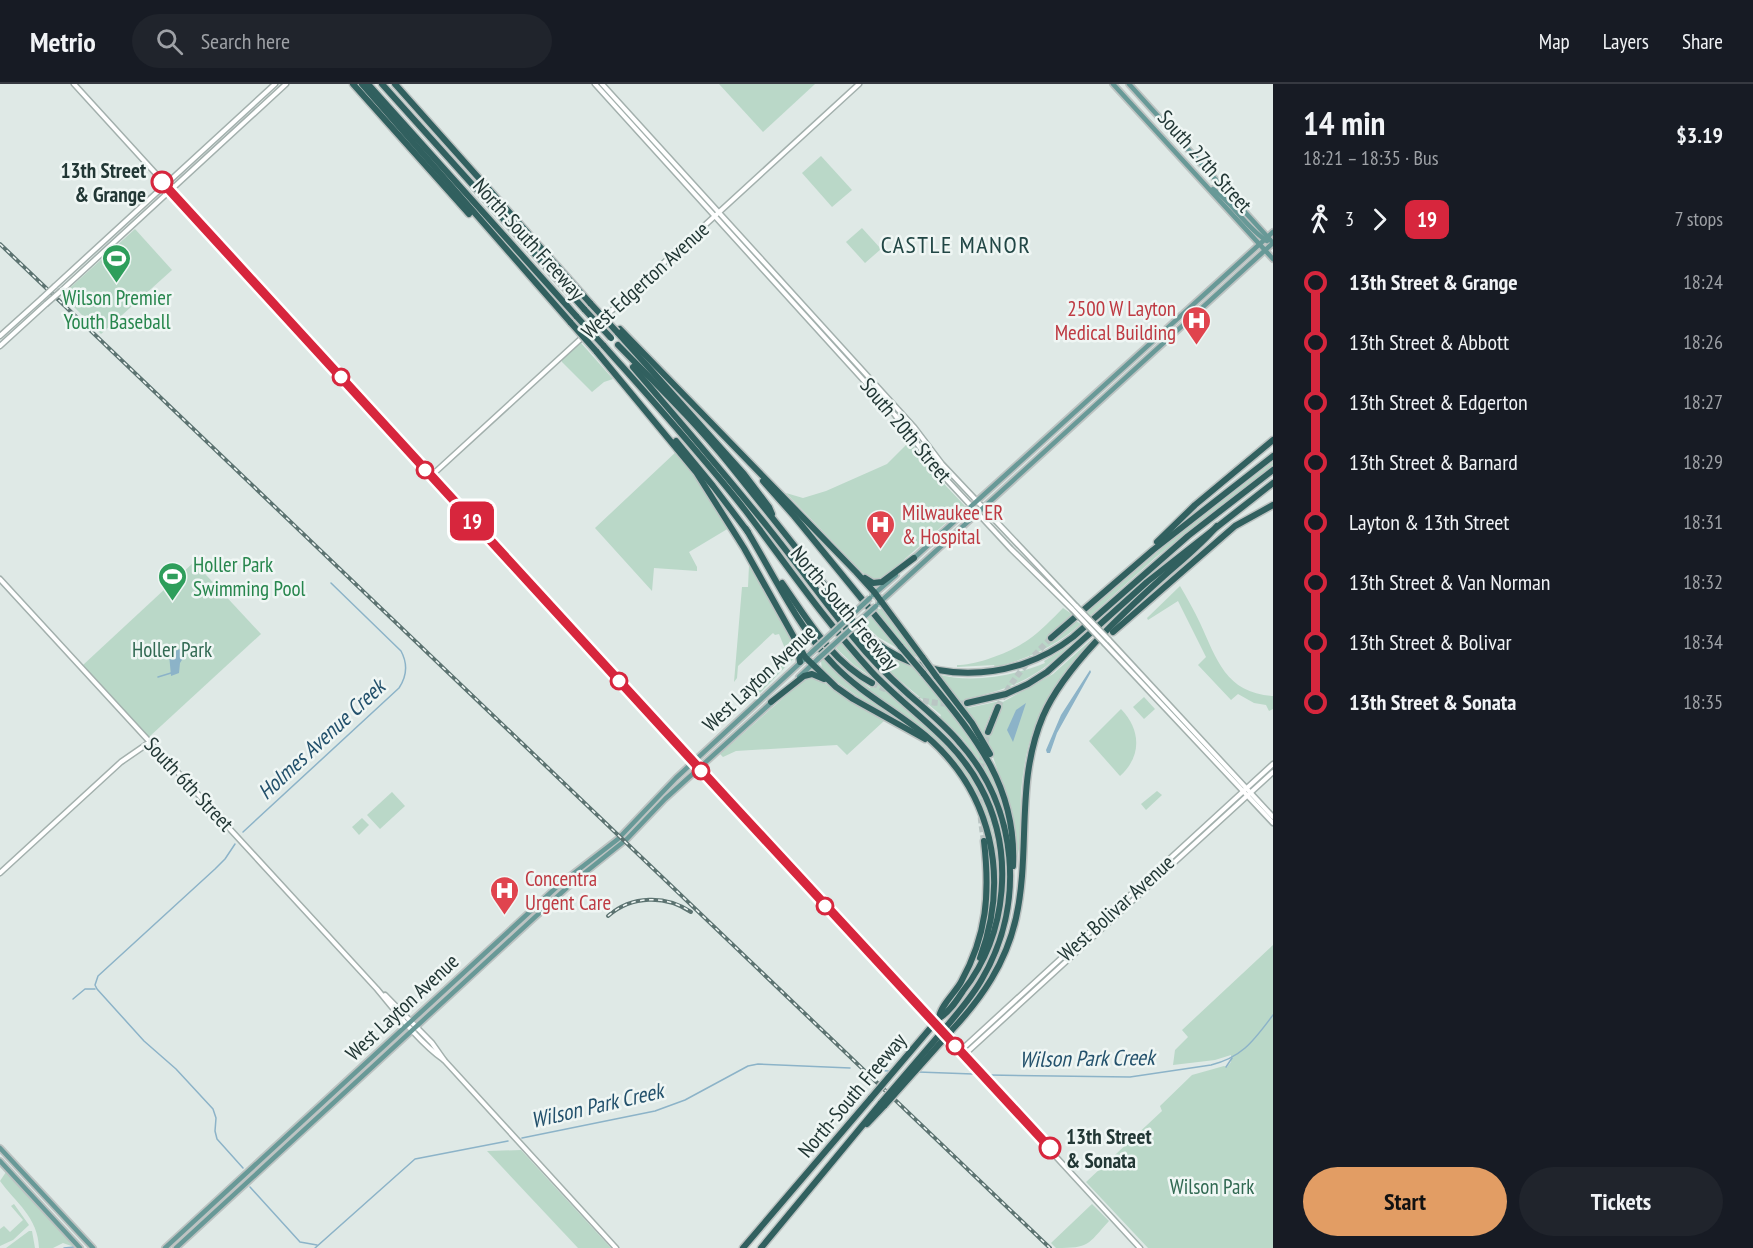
<!DOCTYPE html>
<html lang="en">
<head>
<meta charset="utf-8">
<style>
	body { margin:0; font-family:"PT Sans Narrow",sans-serif; background:#20242c; color:#f1f3f6; height:100vh; display:flex; flex-direction:column; font-size:22px; white-space:nowrap }
	* { box-sizing:border-box; margin:0 }
	p { font-size:20px; color:#9ea1a6 }
	.icon { flex:none; width:33px; height:33px; fill:none; stroke:currentColor; stroke-width:2; stroke-linecap:round; stroke-linejoin:round }
	.map { position:relative; flex:1; overflow:hidden }
	.drawer { display:flex; flex-direction:column; background:#171b24; width:480px }
	.drawer>* { flex:none }
	.badge { padding:0 12px; border-radius:9px; font-size:21px; line-height:39px }
	.map>.badge { position:absolute; translate:-50% -50%; box-shadow:0 0 0 3px #fff }
	.legs { display:flex; align-items:center; gap:9px; height:66px; padding:0 30px; font-size:20px }
	.legs p { margin-inline-start:auto }
	.head { display:flex; align-items:center; justify-content:space-between; height:102px; padding:0 30px }
	h1 { font-size:33px; font-weight:800; line-height:45px }
	.button { display:flex; gap:12px; margin-top:auto; padding:12px 30px }
	.button a { flex:1; height:69px; border-radius:36px; background:#e29d64; color:#111; font-size:24px; font-weight:800; line-height:69px; text-align:center }
	.button a+a { background:#20242c; color:#f1f3f6 }
	ul { padding:0 30px; list-style:none }
	li { display:flex; align-items:center; gap:21px; height:60px; font-size:22px }
	li i { display:grid; place-items:center; width:9px; height:100%; margin:0 8px; background:currentColor }
	li i::after { content:''; width:15px; height:15px; margin:-8px; border:4px solid; border-radius:50%; background:#171b24 }
	li p { margin-inline-start:auto }
	li:first-child i { background:linear-gradient(#0000 50%,currentColor 0) }
	li:last-child i { background:linear-gradient(currentColor 50%,#0000 0) }
	header { display:flex; align-items:center; gap:36px; box-sizing:border-box; height:84px; padding:0 30px; background:#171b24; border-bottom:2px solid #363941 }
	header strong { font-size:28px }
	nav { display:flex; gap:33px; margin-inline-start:auto; font-size:21px }
	.search { width:420px; height:54px; background:#20242c; display:flex; align-items:center; gap:15px; box-sizing:border-box; padding:0 21px; border-radius:33px; color:#9ea1a6; font-size:22px }
	main { display:flex; flex:1; min-height:0 }
	.map>svg:first-child { display:block }
	.green { fill:#bad8c8; fill-rule:evenodd }
	.water { fill:#8cb3c8 }
	.lines { fill:none; stroke-linecap:round; stroke-linejoin:round }
	.stream { stroke:#8cb3c8; stroke-width:1.5 }
	.highway-tunnel { stroke:#b9c5c3; stroke-width:6; stroke-dasharray:6 3; stroke-linecap:butt }
	.minor-casing { stroke:#a3b0ad; stroke-width:7 }
	.major-casing { stroke:#bdc3c2; stroke-width:8 }
	.highway-casing { stroke:#bdc3c2; stroke-width:9 }
	.minor { stroke:#fff; stroke-width:4 }
	.major { stroke:#689997; stroke-width:4.5 }
	.highway { stroke:#31605f; stroke-width:6 }
	.rail-casing { stroke:#5c7371; stroke-width:4 }
	.rail { stroke:#eff6f4; stroke-width:1.5; stroke-dasharray:4.5; stroke-linecap:butt }
	.minor-bridge-casing { stroke:#a3b0ad; stroke-width:7; stroke-linecap:butt }
	.major-bridge-casing { stroke:#bdc3c2; stroke-width:8; stroke-linecap:butt }
	.highway-bridge-casing { stroke:#bdc3c2; stroke-width:9; stroke-linecap:butt }
	.minor-bridge { stroke:#fff; stroke-width:4 }
	.major-bridge { stroke:#689997; stroke-width:4.5 }
	.highway-bridge { stroke:#31605f; stroke-width:6 }
	.line-1-casing { stroke:#fff; stroke-width:14 }
	.line-1 { stroke:#d7263d; stroke-width:9 }
	.stop-1-dot { fill:#fff; stroke:#d7263d; stroke-width:3 }
	.labels { text-anchor:middle; dominant-baseline:central; stroke-width:5; stroke-linejoin:round; paint-order:stroke }
	.street-label { font-size:21px; fill:#223735; stroke:#eff6f4 }
	.stop-label { font-size:21px; font-weight:bold; fill:#223735; stroke:#eff6f4; text-anchor:end }
	.leisure-label { font-size:21px; fill:#27864d; stroke:#eff6f4 }
	.health-label { font-size:21px; fill:#be3a42; stroke:#eff6f4; text-anchor:start }
	.park-label { font-size:21px; fill:#316952; stroke:#eff6f4 }
	.water-label { font-size:22px; font-style:italic; fill:#23516c; stroke:#eff6f4 }
	.quarter-label { font-size:24px; letter-spacing:1.5px; fill:#214645; stroke:#eff6f4 }
</style>
</head>
<body>
<header>
<strong>Metrio</strong>
<div class="search"><svg class="icon" aria-label="search" viewBox="0 0 24 24"><circle cx="10" cy="10" r="6"/><path d="M15 15l6 6"/></svg>Search here</div>
<nav><a>Map</a><a>Layers</a><a>Share</a></nav>
</header>
<main>
<div class="map">
<svg width="1273" height="1164" viewBox="0 0 1273 1164">
	<rect width="100%" height="100%" fill="#dfe9e6"/>
	<g class="green">
		<polygon points="719,0 815,0 763,48"/>
		<polygon points="821,72 852,106 832,123 802,89"/>
		<polygon points="862,144 881,165 865,179 846,158"/>
		<polygon points="135,145 172,186 101,250 62,211"/>
		<polygon points="581,259 613,295 604,298 592,308 562,278 562,275"/>
		<polygon points="910,357 928,383 965,422 881,496 876,497 866,492 786,409 803,414 826,407 887,380"/>
		<polygon points="677,367 685,377 729,444 689,468 697,483 697,487 654,484 652,507 595,444"/>
		<polygon points="1273,378 1273,381 1156,473 1090,532 1086,529 1174,454"/>
		<polygon points="194,478 261,550 149,653 83,581"/>
		<polygon points="749,481 794,561 797,571 760,609 756,604 787,575 785,573 788,572 779,550 775,551 773,549 738,582 737,594 734,598 742,503 748,503"/>
		<path d="M 1180,502 C 1187,514 1194,526 1200,539 C 1217,576 1226,609 1273,612 L 1273,625 L 1269,627 L 1266,621 L 1254,619 L 1238,610 L 1231,616 L 1198,581 L 1206,573 L 1178,517 L 1148,536 L 1147,534 Z"/>
		<path d="M 1063,524 L 1072,530 L 1049,551 L 1054,557 L 1076,537 L 1081,540 C 1055,562 1029,575 995,583 L 994,581 L 957,583 L 957,581 C 977,581 1011,568 1028,556 C 1041,547 1052,535 1063,524 Z"/>
		<polygon points="879,525 883,525 919,574 912,571 876,527"/>
		<polygon points="872,531 899,565 878,553 863,539"/>
		<polygon points="855,546 886,570 914,584 973,655 987,680 998,704 1007,735 993,701 979,676 962,654 940,633 941,631 891,589 854,547"/>
		<path d="M 1093,554 L 1095,556 C 1049,603 1026,643 1021,709 C 1020,729 1023,755 1017,773 L 1012,729 L 992,670 L 937,590 C 971,600 1013,592 1045,579 L 1044,577 L 1069,562 C 1067,566 1061,570 1056,574 C 1029,598 1001,607 966,615 L 968,624 L 1000,617 L 1003,618 L 1053,590 ZM 994,621 L 1001,625 L 991,649 L 984,646 Z"/>
		<path d="M 842,558 C 865,581 888,603 911,625 C 966,680 992,709 999,789 C 996,783 996,772 994,763 C 991,745 985,728 977,711 C 943,647 885,626 835,578 L 870,604 L 874,595 L 854,581 L 836,564 Z"/>
		<polygon points="824,575 844,594 914,646 860,614 826,590 822,586 821,577"/>
		<polygon points="808,592 819,595 859,623 884,637 847,671 837,661 736,667 723,673 720,670"/>
		<polygon points="1144,613 1155,625 1144,635 1133,623"/>
		<path d="M 1121,625 C 1141,646 1142,672 1120,692 L 1089,657 Z"/>
		<polygon points="1157,707 1162,711 1146,726 1141,720"/>
		<polygon points="392,708 405,722 380,745 367,731"/>
		<polygon points="362,734 369,741 359,751 352,743"/>
		<polygon points="1273,861 1273,1164 1148,1164 1086,1098 1162,1027 1160,1022 1192,991 1224,982 1227,983 1231,978 1231,971 1215,976 1173,981 1175,966 1188,953 1182,946"/>
		<polygon points="521,1066 611,1164 578,1164 487,1067"/>
		<path d="M 6,1088 L 77,1164 L 63,1159 L 53,1164 L 39,1164 C 38,1133 16,1119 0,1097 Z"/>
		<polygon points="14,1120 29,1141 13,1156 0,1162 0,1145 4,1142 10,1148 23,1136 11,1122"/>
		<path d="M 1092,1120 L 1109,1137 C 1087,1161 1090,1164 1056,1164 L 1051,1159 Z"/>
		<polygon points="29,1147 32,1147 35,1164 6,1164"/>
	</g>
	<g class="water">
		<polygon points="182,564 185,565 187,568 180,579 179,589 171,592 169,570"/>
		<polygon points="1090,586 1091,588 1057,649 1050,669 1047,669 1046,666 1061,631"/>
		<polygon points="1026,619 1013,658 1007,646 1016,626"/>
	</g>
	<g class="lines">
		<g class="stream">
			<polyline points="158,593 171,589"/>
			<path d="M 243,748 L 399,604 C 407,592 408,580 401,567 L 331,499"/>
			<polyline points="235,760 225,775 215,785 98,892 95,901 97,905 144,957 176,985 213,1025 216,1034 215,1047 217,1055 243,1084"/>
			<polyline points="73,915 85,905 95,905"/>
			<polyline points="1226,983 1232,974"/>
			<polyline points="869,986 889,987"/>
			<polyline points="918,988 973,990"/>
			<path d="M 989,991 L 1130,993 L 1211,981 C 1243,973 1254,956 1273,931"/>
			<polyline points="522,1054 655,1027 685,1016 748,982 758,980 850,984"/>
			<polyline points="250,1103 300,1158 317,1161"/>
			<polyline points="64,1164 74,1163"/>
			<polyline points="315,1164 415,1075 508,1057"/>
		</g>
		<g class="highway-tunnel">
			<path d="M 872,599 C 902,614 933,622 967,619"/>
			<path d="M 998,623 C 1011,596 1030,575 1051,554"/>
			<path d="M 984,757 C 977,717 978,688 988,648"/>
		</g>
		<defs>
			<g id="minor">
				<polyline points="74,0 731,720 1140,1164"/>
				<polyline points="595,0 895,331 935,383 1011,465 1072,525"/>
				<polyline points="602,0 914,343 942,380 1076,522"/>
				<polyline points="55,202 275,0"/>
				<polyline points="61,207 286,0"/>
				<polyline points="0,252 41,215"/>
				<polyline points="0,262 46,220"/>
				<polyline points="431,392 859,0"/>
				<path d="M 0,495 L 377,905 C 397,929 419,958 444,976"/>
				<polyline points="1109,556 1273,733"/>
				<polyline points="1105,560 1273,739"/>
				<polyline points="0,789 121,678 150,658"/>
				<polyline points="385,911 432,959 444,976 616,1164"/>
				<polyline points="960,967 1273,680"/>
				<polyline points="964,971 1273,688"/>
			</g>
			<g id="major">
				<polyline points="1113,0 1273,175"/>
				<polyline points="1129,0 1273,159"/>
				<path d="M 1213,105 C 1233,119 1246,144 1267,157"/>
				<polyline points="913,475 1273,148"/>
				<polyline points="873,511 896,491"/>
				<polyline points="879,519 1273,159"/>
				<polyline points="799,593 819,574"/>
				<polyline points="0,1064 93,1164"/>
				<polyline points="0,1077 80,1164"/>
				<polyline points="165,1164 560,800 618,755 676,694 813,567"/>
				<polyline points="176,1164 572,799 627,755 665,715 773,617"/>
			</g>
			<g id="highway">
				<polyline points="353,0 469,130"/>
				<polyline points="362,0 571,239"/>
				<polyline points="368,0 577,233"/>
				<polyline points="382,0 585,226"/>
				<polyline points="395,0 591,220"/>
				<polyline points="620,245 856,488 875,509 923,574"/>
				<polyline points="617,248 744,390 769,423 772,430"/>
				<path d="M 603,261 C 651,315 700,369 745,426 C 786,480 825,537 871,587 C 908,627 954,653 980,702 C 1015,766 1008,850 963,907 C 957,916 949,929 939,934"/>
				<path d="M 618,261 C 656,300 696,339 730,381 C 758,416 787,452 815,488 C 830,508 845,531 864,548 C 921,603 1013,600 1073,553 L 1188,452 L 1273,386"/>
				<polyline points="596,267 696,388 744,464 805,573 836,603 853,615 925,655"/>
				<path d="M 633,283 C 679,337 726,391 770,446 C 799,482 825,519 854,554 C 870,574 888,592 907,609 C 925,625 945,641 960,659 C 1018,724 1026,820 982,895 C 972,913 959,927 947,942"/>
				<polyline points="676,357 713,402 748,448"/>
				<polyline points="763,397 794,432 901,563"/>
				<path d="M 746,445 C 772,488 800,547 835,582 C 861,609 896,627 925,651 C 992,708 1010,793 980,874"/>
				<polyline points="1157,458 1195,421 1273,356"/>
				<polyline points="865,494 873,499 882,498 914,474"/>
				<path d="M 782,499 C 808,536 831,577 872,599"/>
				<polyline points="1113,548 1235,442 1273,421"/>
				<polyline points="1051,554 1153,466 1273,372"/>
				<polyline points="798,566 800,578"/>
				<path d="M 923,589 C 972,649 1017,699 1013,782"/>
				<polyline points="936,592 972,639 990,670"/>
				<polyline points="771,618 804,592 812,590 824,595"/>
				<polyline points="967,619 1006,610 1028,600 1047,588 1147,498 1273,399"/>
				<polyline points="988,648 998,623"/>
				<path d="M 939,934 C 940,922 955,909 961,898 C 987,851 990,810 984,757"/>
				<path d="M 951,947 C 982,914 1006,879 1016,834 C 1031,767 1015,698 1043,632 C 1064,583 1124,528 1164,492 C 1182,476 1201,461 1217,442"/>
				<polyline points="867,1040 885,1021"/>
				<polyline points="743,1164 871,1014"/>
				<polyline points="761,1164 881,1019"/>
			</g>
		</defs>
		<use href="#minor" class="minor-casing"/>
		<use href="#major" class="major-casing"/>
		<use href="#highway" class="highway-casing"/>
		<use href="#minor" class="minor"/>
		<use href="#major" class="major"/>
		<use href="#highway" class="highway"/>
		<defs>
			<g id="rail">
				<polyline points="0,160 1050,1164"/>
				<path d="M 608,832 C 632,811 666,811 691,828"/>
			</g>
		</defs>
		<use href="#rail" class="rail-casing"/>
		<use href="#rail" class="rail"/>
		<defs>
			<g id="minor-bridge">
				<polyline points="41,215 55,202"/>
				<polyline points="46,220 61,207"/>
				<polyline points="1076,522 1109,556"/>
				<polyline points="1072,525 1105,560"/>
			</g>
			<g id="major-bridge">
				<polyline points="813,567 870,514"/>
				<polyline points="819,574 876,522"/>
			</g>
			<g id="highway-bridge">
				<polyline points="591,220 617,248"/>
				<polyline points="585,226 611,254"/>
				<polyline points="577,233 603,261"/>
				<polyline points="571,239 596,267"/>
				<polyline points="901,563 923,589"/>
				<polyline points="923,574 936,592"/>
				<polyline points="871,1014 939,934"/>
				<polyline points="881,1019 947,942"/>
				<polyline points="885,1021 951,947"/>
			</g>
		</defs>
		<use href="#minor-bridge" class="minor-bridge-casing"/>
		<use href="#major-bridge" class="major-bridge-casing"/>
		<use href="#highway-bridge" class="highway-bridge-casing"/>
		<use href="#minor-bridge" class="minor-bridge"/>
		<use href="#major-bridge" class="major-bridge"/>
		<use href="#highway-bridge" class="highway-bridge"/>
	</g>
	<g class="lines">
		<defs>
			<polyline id="line-1" points="162,98 732,720 1050,1064"/>
		</defs>
		<use href="#line-1" class="line-1-casing"/>
		<use href="#line-1" class="line-1"/>
	</g>
	<defs>
		<symbol id="stadium-pin" viewBox="-11 -11 22 30"><path d="M0 17L-7.5 6A9.5 9.5 0 1 1 7.5 6Z" fill="#2e9e5b" stroke="#eff6f4"/><path d="M0-5a6.5 5 0 1 0 0 10a6.5 5 0 1 0 0-10ZM-3.5-1.8h7v3.6h-7Z" fill="#fff"/></symbol>
		<symbol id="hospital-pin" viewBox="-11 -11 22 30"><path d="M0 17L-7.5 6A9.5 9.5 0 1 1 7.5 6Z" fill="#e0444e" stroke="#eff6f4"/><path d="M-5-5h3v3.5h4V-5h3V5h-3V1.5h-4V5h-3Z" fill="#fff"/></symbol>
	</defs>
	<g fill-rule="evenodd">
		<use href="#stadium-pin" x="100" y="158" width="33" height="45"/>
		<use href="#hospital-pin" x="1180" y="220" width="33" height="45"/>
		<use href="#hospital-pin" x="864" y="424" width="33" height="45"/>
		<use href="#stadium-pin" x="156" y="476" width="33" height="45"/>
		<use href="#hospital-pin" x="488" y="790" width="33" height="45"/>
	</g>
	<g class="stop-1-dot">
		<circle cx="162" cy="98" r="10"/>
		<circle cx="341" cy="293" r="8"/>
		<circle cx="425" cy="386" r="8"/>
		<circle cx="619" cy="597" r="8"/>
		<circle cx="701" cy="687" r="8"/>
		<circle cx="825" cy="822" r="8"/>
		<circle cx="955" cy="962" r="8"/>
		<circle cx="1050" cy="1064" r="10"/>
	</g>
	<g class="labels">
		<g class="street-label">
			<text transform="translate(1205 77) rotate(48)">South 27th Street</text>
			<text transform="translate(529 155) rotate(48)">North-South Freeway</text>
			<text transform="translate(645 196) rotate(-42)">West Edgerton Avenue</text>
			<text transform="translate(906 346) rotate(50)">South 20th Street</text>
			<text transform="translate(845 524) rotate(50)">North-South Freeway</text>
			<text transform="translate(759 594) rotate(-43)">West Layton Avenue</text>
			<text transform="translate(189 700) rotate(47)">South 6th Street</text>
			<text transform="translate(1116 824) rotate(-42)">West Bolivar Avenue</text>
			<text transform="translate(402 923) rotate(-43)">West Layton Avenue</text>
			<text transform="translate(852 1011) rotate(-50)">North-South Freeway</text>
		</g>
		<g class="stop-label">
			<text x="146" y="86">13th Street<tspan x="146" dy="24">&amp; Grange</tspan></text>
			<text x="1066" y="1052" text-anchor="start">13th Street<tspan x="1066" dy="24">&amp; Sonata</tspan></text>
		</g>
		<g class="leisure-label">
			<text x="117" y="213">Wilson Premier<tspan x="117" dy="24">Youth Baseball</tspan></text>
			<text x="193" y="480" text-anchor="start">Holler Park<tspan x="193" dy="24">Swimming Pool</tspan></text>
		</g>
		<g class="health-label">
			<text x="1176" y="224" text-anchor="end">2500 W Layton<tspan x="1176" dy="24">Medical Building</tspan></text>
			<text x="902" y="428">Milwaukee ER<tspan x="902" dy="24">&amp; Hospital</tspan></text>
			<text x="525" y="794">Concentra<tspan x="525" dy="24">Urgent Care</tspan></text>
		</g>
		<g class="park-label">
			<text x="172" y="565">Holler Park</text>
			<text x="1212" y="1102">Wilson Park</text>
		</g>
		<g class="water-label">
			<text transform="translate(321 655) rotate(-43)">Holmes Avenue Creek</text>
			<text transform="translate(1087 974) rotate(-1)">Wilson Park Creek</text>
			<text transform="translate(597 1021) rotate(-13)">Wilson Park Creek</text>
		</g>
		<g class="quarter-label">
			<text x="956" y="160">CASTLE MANOR</text>
		</g>
	</g>
</svg>
<b class="badge" style="left:472px;top:437px;background:#d7263d;color:#fff">19</b>
</div>
<section class="drawer">
<div class="head"><div><h1>14 min</h1><p>18:21 – 18:35 · Bus</p></div><b>$3.19</b></div>
<div class="legs"><svg class="icon" aria-label="walk" viewBox="0 0 24 24"><circle cx="13" cy="4" r="2"/><path d="M13 8l-2 6 4 7M11 14l-3 7M7 12l3-4h3l4 4"/></svg>3<svg class="icon" aria-label="forward" viewBox="0 0 24 24"><path d="M9 5l7 7-7 7"/></svg><b class="badge" style="background:#d7263d;color:#fff">19</b><p>7 stops</p></div>
<ul>
<li><i style="color:#d7263d"></i><b>13th Street &amp; Grange</b><p>18:24</p></li>
<li><i style="color:#d7263d"></i><span>13th Street &amp; Abbott</span><p>18:26</p></li>
<li><i style="color:#d7263d"></i><span>13th Street &amp; Edgerton</span><p>18:27</p></li>
<li><i style="color:#d7263d"></i><span>13th Street &amp; Barnard</span><p>18:29</p></li>
<li><i style="color:#d7263d"></i><span>Layton &amp; 13th Street</span><p>18:31</p></li>
<li><i style="color:#d7263d"></i><span>13th Street &amp; Van Norman</span><p>18:32</p></li>
<li><i style="color:#d7263d"></i><span>13th Street &amp; Bolivar</span><p>18:34</p></li>
<li><i style="color:#d7263d"></i><b>13th Street &amp; Sonata</b><p>18:35</p></li>
</ul>
<div class="button"><a>Start</a><a>Tickets</a></div>
</section>
</main>
</body>
</html>
